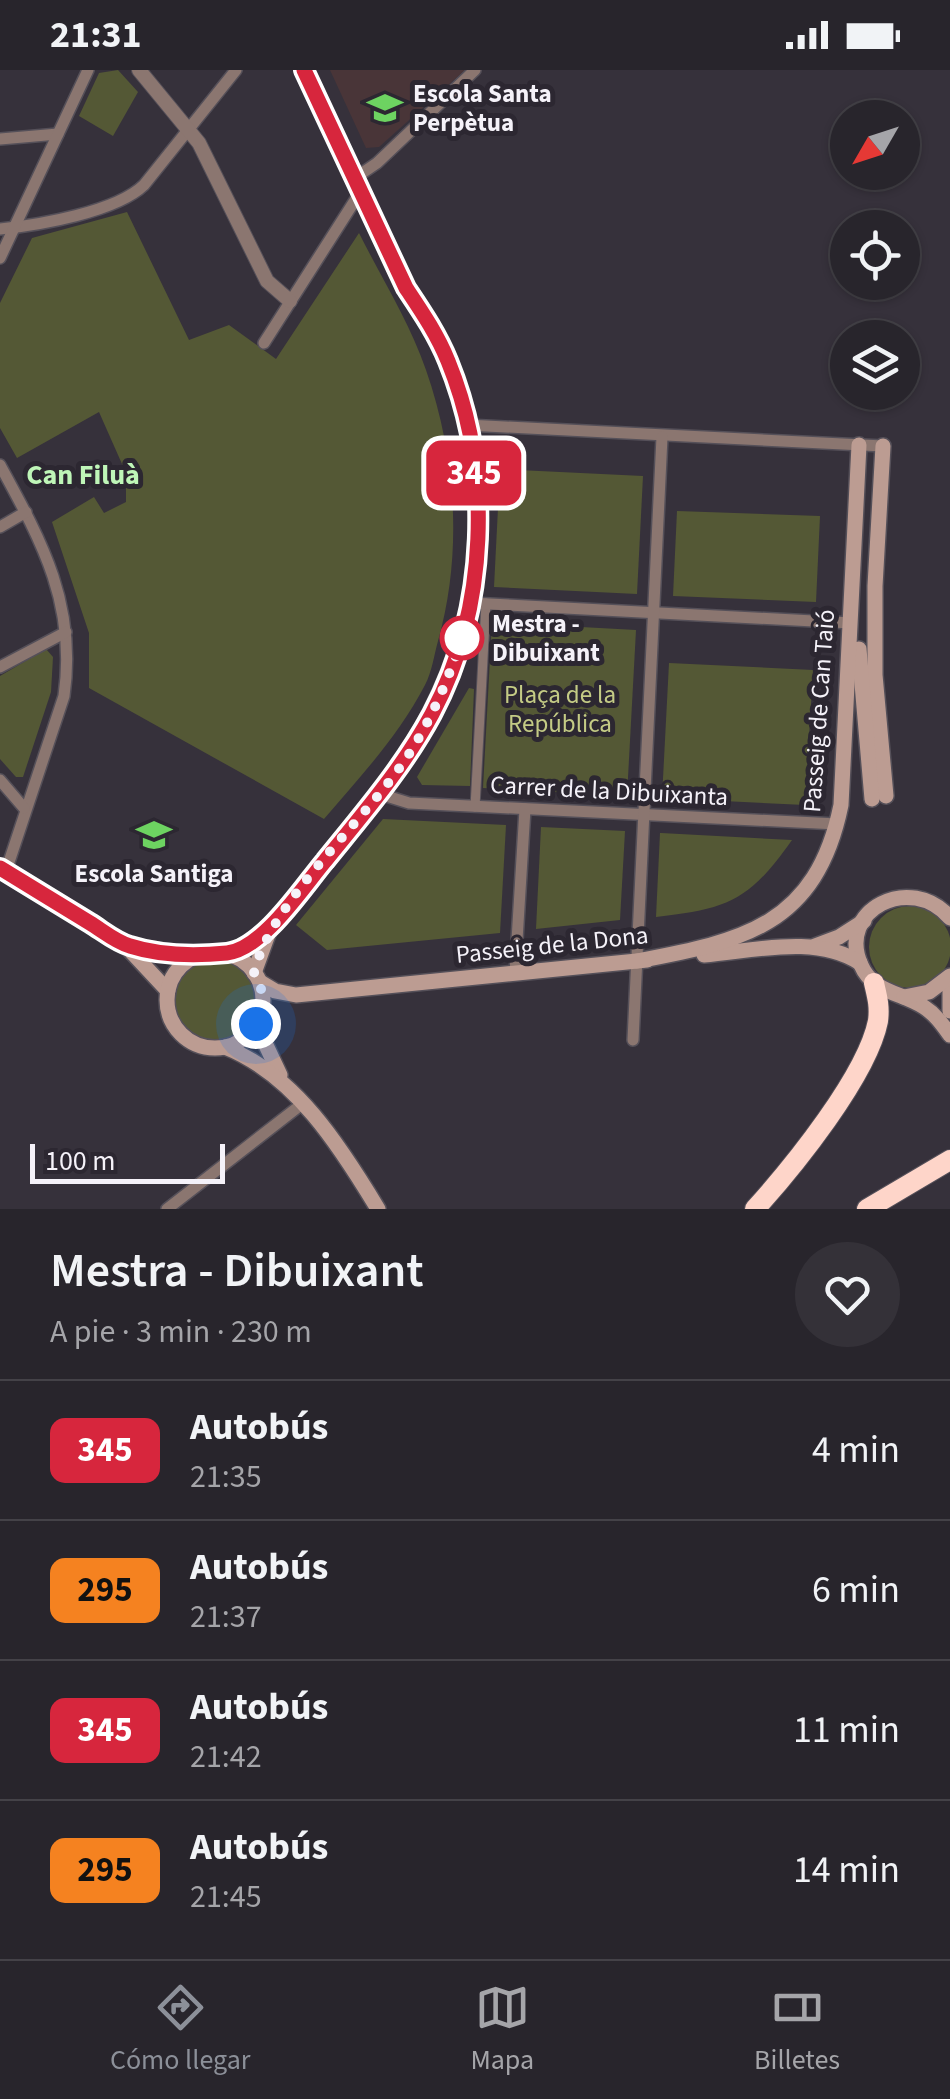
<!DOCTYPE html>
<html lang="es">
<head>
<meta charset="utf-8">
<style>
	body { margin:0; font-family:"Source Sans 3",sans-serif; background:#343138; color:#f1f3f6; height:100vh; display:flex; flex-direction:column; font-size:38px; white-space:nowrap }
	* { box-sizing:border-box; margin:0 }
	p { font-size:32px; color:#a5a5a9 }
	.icon { flex:none; width:55px; height:55px; fill:none; stroke:currentColor; stroke-width:2; stroke-linecap:round; stroke-linejoin:round }
	.map { position:relative; height:1139px; overflow:hidden }
	.sheet { display:flex; flex-direction:column; background:#28252c; flex:1 }
	.sheet>* { flex:none }
	.badge { padding:0 20px; border-radius:15px; font-size:35px; line-height:65px }
	.needle { width:65px; rotate:231deg }
	.fabs { position:absolute; left:830px; top:30px; display:grid; gap:20px }
	.fabs a { display:grid; place-items:center; width:90px; height:90px; border-radius:50%; background:#28252c; box-shadow:0 2px 8px #0004,0 0 0 2px #444248; font-size:50px }
	.scale { position:absolute; left:30px; bottom:25px; width:195px; box-sizing:border-box; padding-left:10px; border:5px solid #f5f2f9; border-top:0; font-size:28px; line-height:35px; white-space:nowrap; color:#f5f2f9; -webkit-text-stroke:8px #2c2731; paint-order:stroke }
	.you { position:absolute; width:50px; height:50px; margin:-25px; border:8px solid #fff; border-radius:50%; background:#1a73e8; box-shadow:0 0 0 15px #1a73e833 }
	.map>.badge { position:absolute; translate:-50% -50%; box-shadow:0 0 0 5px #fff }
	.round { display:grid; place-items:center; flex:none; width:105px; height:105px; border-radius:52px; background:#343138 }
	.headline { display:flex; align-items:center; justify-content:space-between; height:170px; padding:0 50px }
	h1 { font-size:48px; font-weight:600; line-height:75px }
	ul { padding:0; list-style:none }
	li { display:flex; align-items:center; gap:30px; height:140px; padding:0 50px; border-top:2px solid #444248 }
	li div { flex:1 }
	li b { display:block; font-size:38px }
	li em { font-style:normal }
	li .badge { min-width:110px; font-weight:700; text-align:center }
	.status { display:flex; justify-content:space-between; align-items:center; height:70px; padding:0 50px; background:#28252c; direction:ltr }
	.status svg { height:28px; fill:currentColor }
	.tabs { display:flex; justify-content:space-around; align-items:center; height:140px; border-top:2px solid #444248; background:#28252c; font-size:28px; color:#a5a5a9 }
	.tabs a { display:grid; justify-items:center; gap:5px }
	.tabs .selected { color:#8c9099 }
	.map>svg:first-child { display:block }
	.education { fill:#493538 }
	.green { fill:#545835 }
	.lines { fill:none; stroke-linecap:round; stroke-linejoin:round }
	.pedestrian-casing { stroke:#555059; stroke-width:11 }
	.minor-casing { stroke:#555059; stroke-width:14 }
	.tertiary-casing { stroke:#555059; stroke-width:16 }
	.secondary-casing { stroke:#555059; stroke-width:18 }
	.motorway-casing { stroke:#555059; stroke-width:22 }
	.pedestrian { stroke:#8b7670; stroke-width:9 }
	.minor { stroke:#8b7670; stroke-width:11 }
	.tertiary { stroke:#8b7670; stroke-width:14 }
	.secondary { stroke:#bc9c92; stroke-width:15 }
	.motorway { stroke:#fed5c9; stroke-width:20 }
	.line-casing { stroke:#fff; stroke-width:22 }
	.line { stroke:#d7263d; stroke-width:15 }
	.walk { stroke:#f5f2f9; stroke-width:10; stroke-dasharray:0 18 }
	.stop-dot { fill:#fff; stroke:#d7263d; stroke-width:5 }
	.labels { text-anchor:middle; dominant-baseline:central; stroke-width:10; stroke-linejoin:round; paint-order:stroke }
	.poi-label { font-size:25px; font-weight:bold; fill:#f5f2f9; stroke:#2c2731; text-anchor:start }
	.stop-label { font-size:25px; font-weight:bold; fill:#f5f2f9; stroke:#2c2731; text-anchor:start }
	.park-label { font-size:25px; fill:#c4cb85; stroke:#2c2731 }
	.street-label { font-size:25px; fill:#f5f2f9; stroke:#2c2731 }
	.neighbourhood-label { font-size:28px; font-weight:bold; fill:#bff6b8; stroke:#2c2731 }
</style>
</head>
<body>
<div class="status"><b>21:31</b><svg viewBox="0 0 49 12"><path d="M0 12V9h3v3zM5 12V6h3v6zM10 12V3h3v9zM15 12V0h3v12zM26 1h20v11H26zM47 4h2v5h-2z"/></svg></div>
<div class="map">
<svg width="950" height="1139" viewBox="0 0 950 1139">
	<rect width="100%" height="100%" fill="#36313b"/>
	<polygon class="education" points="330,0 465,0 379,77 366,78"/>
	<g class="green">
		<polygon points="118,0 138,22 113,66 79,46 99,3"/>
		<path d="M 127,142 L 189,270 L 229,255 L 276,289 L 359,163 C 381,207 410,253 426,300 C 456,386 463,483 438,571 C 434,585 432,602 425,615 C 399,665 361,706 324,749 L 89,618 L 89,563 L 52,452 L 94,427 L 104,443 L 126,432 L 126,403 L 99,342 L 17,388 L 0,358 L 0,233 L 32,168 Z"/>
		<polygon points="500,399 643,406 637,524 494,517"/>
		<polygon points="677,441 820,446 816,532 673,526"/>
		<polygon points="492,552 636,560 627,726 483,718"/>
		<polygon points="46,579 53,587 51,622 23,707 16,707 0,689 0,606"/>
		<polygon points="669,593 813,600 805,735 662,728"/>
		<polygon points="469,618 474,619 470,716 422,715 417,707"/>
		<polygon points="383,749 506,755 500,863 327,880 296,855"/>
		<polygon points="541,757 625,761 620,850 536,859"/>
		<path d="M 660,763 L 661,763 L 792,770 C 749,831 728,839 656,847 Z"/>
		<circle cx="910" cy="877" r="41"/>
		<circle cx="215" cy="930" r="48"/>
	</g>
	<g class="lines">
		<defs>
			<polyline id="pedestrian" points="475,737 486,533"/>
			<g id="minor">
				<polyline points="0,69 58,64"/>
				<polyline points="355,108 377,93 475,0"/>
				<path d="M 0,159 C 39,155 116,142 144,115 L 236,0"/>
				<polyline points="0,188 88,0"/>
				<polyline points="264,273 361,121"/>
				<polyline points="467,355 883,376"/>
				<path d="M 0,395 C 42,472 77,535 64,626 L 6,801"/>
				<polyline points="0,457 26,442"/>
				<polyline points="470,533 851,553"/>
				<polyline points="0,597 66,562"/>
				<polyline points="0,710 24,738"/>
				<polyline points="380,724 409,733 837,754"/>
				<polyline points="515,903 525,739"/>
				<polyline points="633,970 662,367"/>
				<polyline points="167,1139 302,1034"/>
			</g>
			<polyline id="tertiary" points="139,0 199,73 267,211 290,231"/>
			<g id="secondary">
				<polyline points="883,376 875,516 875,605 886,726"/>
				<polyline points="859,579 872,729"/>
				<polyline points="0,798 126,876 168,921"/>
				<path d="M 950,848 C 911,802 836,840 861,895 C 873,923 901,922 924,937 C 935,944 942,954 950,965"/>
				<polyline points="126,876 195,885"/>
				<polyline points="815,876 839,867 864,851"/>
				<circle cx="215" cy="930" r="48"/>
				<path d="M 229,883 C 284,858 326,790 364,743 C 463,622 509,473 458,320 C 450,294 439,267 424,244 C 417,233 409,224 404,212 C 370,142 338,71 304,0"/>
				<path d="M 704,885 C 754,881 816,864 860,893"/>
				<path d="M 637,891 C 743,871 816,856 841,735 L 859,375"/>
				<polyline points="254,903 270,859"/>
				<polyline points="950,907 950,941"/>
				<polyline points="260,912 275,921 296,925 647,890"/>
				<polyline points="904,927 929,922 950,906"/>
				<polyline points="256,954 280,1005"/>
				<path d="M 225,977 C 295,1005 340,1076 378,1139"/>
			</g>
			<g id="motorway">
				<path d="M 755,1139 C 793,1097 867,1006 878,951 C 880,936 877,926 874,913"/>
				<polyline points="867,1139 950,1090"/>
			</g>
		</defs>
		<use href="#pedestrian" class="pedestrian-casing"/>
		<use href="#minor" class="minor-casing"/>
		<use href="#tertiary" class="tertiary-casing"/>
		<use href="#secondary" class="secondary-casing"/>
		<use href="#motorway" class="motorway-casing"/>
		<use href="#pedestrian" class="pedestrian"/>
		<use href="#minor" class="minor"/>
		<use href="#tertiary" class="tertiary"/>
		<use href="#secondary" class="secondary"/>
		<use href="#motorway" class="motorway"/>
	</g>
	<g class="lines">
		<defs>
			<path id="line" d="M 0,798 C 30,816 60,835 90,853 C 103,861 116,872 130,876 C 161,886 195,886 227,883 C 263,879 303,817 325,791 C 363,744 403,698 432,644 C 488,538 493,401 448,291 C 437,264 422,242 406,218 L 304,0"/>
		</defs>
		<use href="#line" class="line-casing"/>
		<use href="#line" class="line"/>
		<path class="walk" d="M 256,954 C 264,936 265,920 254,903 C 269,837 353,761 395,704 C 426,663 446,616 462,568"/>
	</g>
	<defs>
		<symbol id="school-bare" viewBox="-9 -9 18 18"><path d="M0-5L7-2L0 1L-7-2ZM-4 1L0 2.5L4 1V4Q0 6-4 4Z" fill="#6dd361" stroke="#2c2731" stroke-width="2.5" paint-order="stroke"/></symbol>
	</defs>
	<g fill-rule="evenodd">
		<use href="#school-bare" x="360" y="13" width="50" height="50"/>
		<use href="#school-bare" x="129" y="740" width="50" height="50"/>
	</g>
	<circle class="stop-dot" cx="462" cy="568" r="20"/>
	<g class="labels">
		<g class="poi-label">
			<text x="413" y="24">Escola Santa<tspan x="413" dy="29">Perpètua</tspan></text>
			<text x="154" y="804" text-anchor="middle">Escola Santiga</text>
		</g>
		<g class="stop-label">
			<text x="492" y="554">Mestra -<tspan x="492" dy="29">Dibuixant</tspan></text>
		</g>
		<g class="park-label">
			<text x="560" y="625">Plaça de la<tspan x="560" dy="29">República</tspan></text>
		</g>
		<g class="street-label">
			<text transform="translate(819 641) rotate(-86)">Passeig de Can Taió</text>
			<text transform="translate(609 721) rotate(3)">Carrer de la Dibuixanta</text>
			<text transform="translate(552 875) rotate(-6)">Passeig de la Dona</text>
		</g>
		<g class="neighbourhood-label">
			<text x="83" y="405">Can Filuà</text>
		</g>
	</g>
</svg>
<div class="fabs">
<a><svg class="needle" viewBox="-14 -14 28 28"><path d="M0-13l5 13h-10z" fill="#e53935"/><path d="M0 13l5-13h-10z" fill="#a5a5a9"/></svg></a>
<a><svg class="icon" aria-label="locate" viewBox="0 0 24 24"><circle cx="12" cy="12" r="6"/><path d="M12 2v4M12 18v4M2 12h4M18 12h4"/></svg></a>
<a><svg class="icon" aria-label="layers" viewBox="0 0 24 24"><path d="M12 4l9 5-9 5-9-5zM3 14l9 5 9-5"/></svg></a>
</div>
<div class="scale">100 m</div>
<div class="you" style="left:256px;top:954px"></div>
<b class="badge" style="left:474px;top:403px;background:#d7263d;color:#fff">345</b>
</div>
<section class="sheet">
<div class="headline"><div><h1>Mestra - Dibuixant</h1><p>A pie · 3 min · 230 m</p></div><a class="round"><svg class="icon" aria-label="heart" viewBox="0 0 24 24"><path d="M12 20l-8-8c-3-5 5-10 8-4 3-6 11-1 8 4z"/></svg></a></div>
<ul>
<li><span class="badge" style="background:#d7263d;color:#fff">345</span><div><b>Autobús</b><p>21:35</p></div><em>4 min</em></li>
<li><span class="badge" style="background:#f58220;color:#111">295</span><div><b>Autobús</b><p>21:37</p></div><em>6 min</em></li>
<li><span class="badge" style="background:#d7263d;color:#fff">345</span><div><b>Autobús</b><p>21:42</p></div><em>11 min</em></li>
<li><span class="badge" style="background:#f58220;color:#111">295</span><div><b>Autobús</b><p>21:45</p></div><em>14 min</em></li>
</ul>
</section>
<nav class="tabs">
<a class="selected"><svg class="icon" aria-label="directions" viewBox="0 0 24 24"><path d="M12 3l9 9-9 9-9-9zM9 14v-3h6M13 9l2 2-2 2"/></svg>Cómo llegar</a>
<a><svg class="icon" aria-label="map" viewBox="0 0 24 24"><path d="M3 6l6-2 6 2 6-2v14l-6 2-6-2-6 2zM9 4v14M15 6v14"/></svg>Mapa</a>
<a><svg class="icon" aria-label="tickets" viewBox="0 0 24 24"><path d="M3 7h18v10H3zM15 7v10"/></svg>Billetes</a>
</nav>
</body>
</html>
